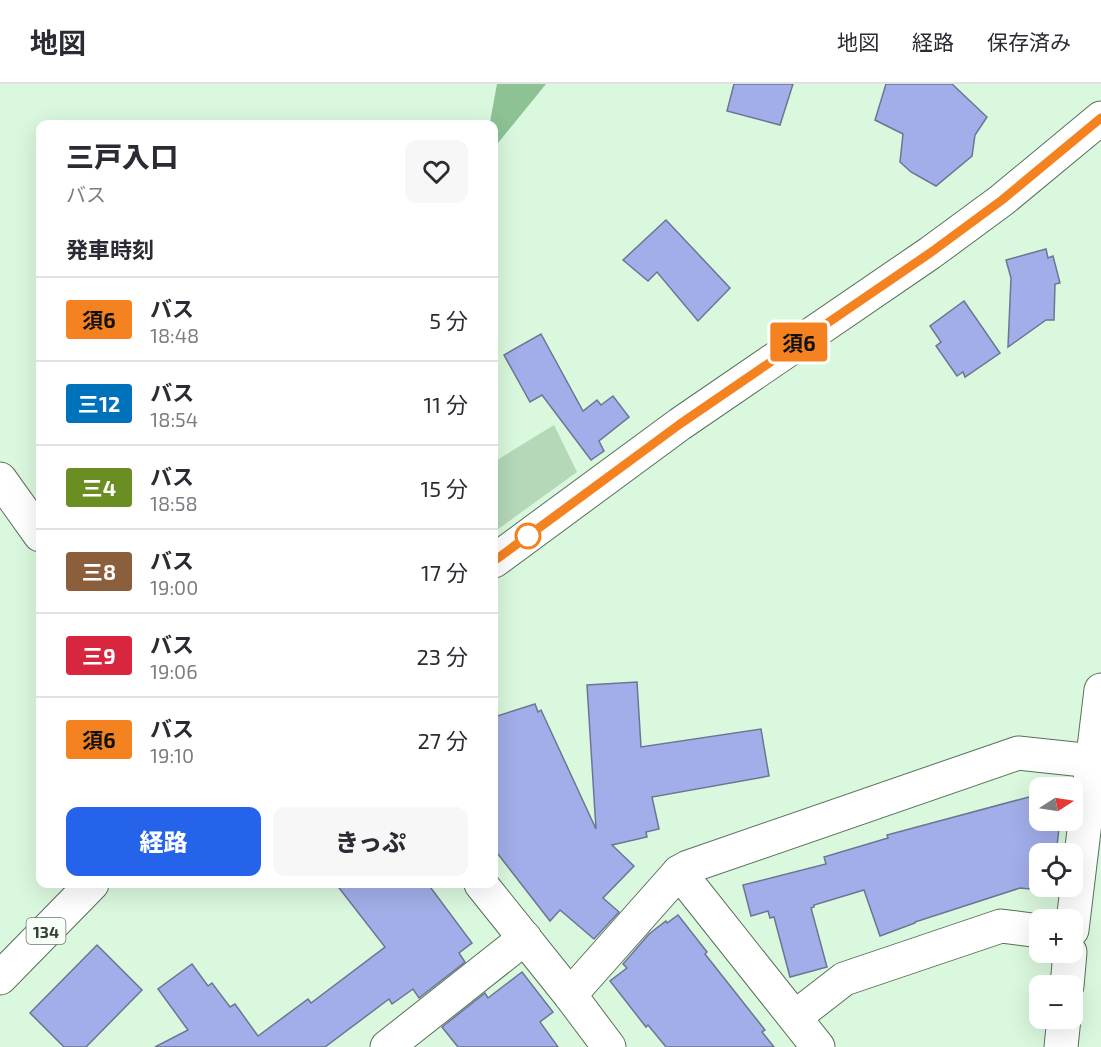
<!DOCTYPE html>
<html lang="ja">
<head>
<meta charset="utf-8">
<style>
	body { margin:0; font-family:"Exo 2","Noto Sans JP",sans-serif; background:#f7f7f7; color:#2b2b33; height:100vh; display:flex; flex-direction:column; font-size:22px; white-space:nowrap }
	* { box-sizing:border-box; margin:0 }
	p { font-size:20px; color:#7c7c81 }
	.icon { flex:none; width:33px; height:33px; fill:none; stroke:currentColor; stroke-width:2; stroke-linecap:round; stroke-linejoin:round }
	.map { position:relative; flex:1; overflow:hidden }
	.details { position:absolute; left:36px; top:36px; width:462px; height:768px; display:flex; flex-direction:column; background:#fff; border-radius:12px; box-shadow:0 6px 24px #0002 }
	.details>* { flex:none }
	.badge { padding:0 12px; border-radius:4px; font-size:21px; line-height:39px }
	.needle { width:39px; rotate:78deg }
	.controls { position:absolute; left:1029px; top:693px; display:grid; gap:12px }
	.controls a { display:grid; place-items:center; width:54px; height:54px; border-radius:12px; background:#fff; box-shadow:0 6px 24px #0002; font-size:30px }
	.map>.badge { position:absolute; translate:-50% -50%; box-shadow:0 0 0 3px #fff }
	h2 { padding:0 30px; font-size:22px; line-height:54px }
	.round { display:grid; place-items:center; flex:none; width:63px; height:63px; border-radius:12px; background:#f7f7f7 }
	.headline { display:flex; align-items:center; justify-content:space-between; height:102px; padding:0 30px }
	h1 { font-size:28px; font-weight:800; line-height:45px }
	.button { display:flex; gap:12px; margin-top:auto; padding:12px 30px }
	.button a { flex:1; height:69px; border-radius:12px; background:#2563eb; color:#fff; font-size:24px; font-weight:800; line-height:69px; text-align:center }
	.button a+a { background:#f7f7f7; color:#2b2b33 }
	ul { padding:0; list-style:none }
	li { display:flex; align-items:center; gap:18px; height:84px; padding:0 30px; border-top:2px solid #e1e1e2 }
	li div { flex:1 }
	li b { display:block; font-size:22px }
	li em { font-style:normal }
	li .badge { min-width:66px; font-weight:700; text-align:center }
	header { display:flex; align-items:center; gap:36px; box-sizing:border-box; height:84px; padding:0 30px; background:#fff; border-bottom:2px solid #e1e1e2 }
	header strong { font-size:28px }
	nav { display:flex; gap:33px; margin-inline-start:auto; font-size:21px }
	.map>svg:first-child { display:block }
	.green { fill:#b4d8b8 }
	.forest { fill:#8dc295 }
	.building { fill:#a2aee9; stroke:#6e7493; stroke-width:1.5 }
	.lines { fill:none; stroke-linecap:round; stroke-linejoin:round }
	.street-casing { stroke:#57715a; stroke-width:35 }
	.secondary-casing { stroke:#57715a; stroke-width:35 }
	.highway-casing { stroke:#57715a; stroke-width:35 }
	.street { stroke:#fff; stroke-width:33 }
	.secondary { stroke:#fff; stroke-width:33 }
	.highway { stroke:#fff; stroke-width:33 }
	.line-casing { stroke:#fff; stroke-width:14 }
	.line { stroke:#f58220; stroke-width:9 }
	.stop-dot { fill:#fff; stroke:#f58220; stroke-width:3 }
	.labels { text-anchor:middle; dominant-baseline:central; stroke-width:6; stroke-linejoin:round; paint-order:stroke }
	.shield { fill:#f8fef8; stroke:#6f7970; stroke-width:1.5 }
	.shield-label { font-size:16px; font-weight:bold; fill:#344035 }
</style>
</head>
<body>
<header>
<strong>地図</strong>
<nav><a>地図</a><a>経路</a><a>保存済み</a></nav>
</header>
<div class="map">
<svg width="1101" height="963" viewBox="0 0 1101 963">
	<rect width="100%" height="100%" fill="#daf8dd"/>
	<polygon class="green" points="554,341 577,388 494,448 494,378"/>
	<polygon class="forest" points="497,0 546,0 494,64 494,40 487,40 490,38"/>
	<g class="building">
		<polygon points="734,0 793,0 780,41 727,27"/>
		<polygon points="886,0 952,0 987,33 975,51 972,72 936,102 911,88 900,78 903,50 875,36"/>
		<polygon points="666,136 730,204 698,237 657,188 648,197 623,176"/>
		<polygon points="1046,165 1048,174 1053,172 1060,199 1055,200 1054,236 1046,236 1008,263 1011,194 1006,176"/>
		<polygon points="964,217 1000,269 965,293 963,288 957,292 936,262 941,258 930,242"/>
		<polygon points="541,250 583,327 597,316 601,321 613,312 629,333 599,357 604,367 591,376 542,311 530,318 504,271"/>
		<polygon points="637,598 641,663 761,645 769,692 652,713 659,745 646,748 647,753 612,761 634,782 603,814 619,828 594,855 560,826 550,837 494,765 494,633 535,620 538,628 541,626 596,745 587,601"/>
		<polygon points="1040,710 1040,736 1060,736 1056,770 1040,770 1040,802 1052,802 1052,807 1020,804 915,838 915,839 880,852 864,806 814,821 814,823 811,824 827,883 790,893 774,833 770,834 768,827 751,832 743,801 826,780 824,773 888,754 887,751"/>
		<polygon points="336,800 428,800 472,859 459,869 465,878 419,914 413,905 392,920 389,915 325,963 155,963 188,946 158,905 192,880 208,902 212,899 230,923 235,920 258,952 308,915 311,919 385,863"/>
		<polygon points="678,831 707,868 705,870 765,946 762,948 774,963 666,963 648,941 646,943 610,897 627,884 623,880 649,850 666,837 667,839"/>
		<polygon points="97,861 142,906 86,963 64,963 30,929"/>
		<polygon points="522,888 553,928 540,938 558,963 458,963 442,943 485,909 488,914"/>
	</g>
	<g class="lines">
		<defs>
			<g id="street">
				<polyline points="679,788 818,963"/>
				<polyline points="481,800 570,911 609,963"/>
				<polyline points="1072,846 1101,606"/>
				<polyline points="1067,902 1070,868"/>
				<polyline points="570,911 679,788 688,783 1018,669 1093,677"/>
				<polyline points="795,933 844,895 1001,842 1040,847"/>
				<polyline points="387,963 525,854"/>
				<polyline points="1061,963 1064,934"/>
			</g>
			<polyline id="secondary" points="0,395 40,451"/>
			<g id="highway">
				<polyline points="494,477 680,340 930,169 1002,116 1101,34"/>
				<polyline points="0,894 92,800"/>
			</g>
		</defs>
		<use href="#street" class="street-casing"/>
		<use href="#secondary" class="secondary-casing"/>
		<use href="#highway" class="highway-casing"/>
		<use href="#street" class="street"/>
		<use href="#secondary" class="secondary"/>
		<use href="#highway" class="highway"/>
	</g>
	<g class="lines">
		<defs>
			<polyline id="line" points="494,477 680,340 930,169 1002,116 1101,34"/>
		</defs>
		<use href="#line" class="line-casing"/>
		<use href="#line" class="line"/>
	</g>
	<circle class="stop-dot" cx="528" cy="452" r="12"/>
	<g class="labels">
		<rect class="shield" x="26.5" y="834" width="39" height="26" rx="4.5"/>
		<g class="shield-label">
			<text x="46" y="847">134</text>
		</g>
	</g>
</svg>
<div class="controls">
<a><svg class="needle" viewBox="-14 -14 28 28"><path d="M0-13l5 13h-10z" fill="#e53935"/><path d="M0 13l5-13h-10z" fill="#7c7c81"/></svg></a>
<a><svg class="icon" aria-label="locate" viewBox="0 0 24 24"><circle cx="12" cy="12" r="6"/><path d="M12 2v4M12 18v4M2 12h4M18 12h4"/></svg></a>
<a>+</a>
<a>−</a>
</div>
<b class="badge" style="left:799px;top:258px;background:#f58220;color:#111">須6</b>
<section class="details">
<div class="headline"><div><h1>三戸入口</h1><p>バス</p></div><a class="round"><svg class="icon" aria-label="heart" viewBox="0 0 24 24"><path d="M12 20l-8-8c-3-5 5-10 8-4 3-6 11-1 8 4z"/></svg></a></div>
<h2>発車時刻</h2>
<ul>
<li><span class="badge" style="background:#f58220;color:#111">須6</span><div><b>バス</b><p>18:48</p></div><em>5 分</em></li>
<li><span class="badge" style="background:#0072bc;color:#fff">三12</span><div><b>バス</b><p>18:54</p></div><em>11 分</em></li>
<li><span class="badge" style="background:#6b8e23;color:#fff">三4</span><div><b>バス</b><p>18:58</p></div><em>15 分</em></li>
<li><span class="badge" style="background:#8b5e3c;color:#fff">三8</span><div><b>バス</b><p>19:00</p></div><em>17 分</em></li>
<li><span class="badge" style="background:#d7263d;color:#fff">三9</span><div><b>バス</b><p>19:06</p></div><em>23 分</em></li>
<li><span class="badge" style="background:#f58220;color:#111">須6</span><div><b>バス</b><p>19:10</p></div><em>27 分</em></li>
</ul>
<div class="button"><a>経路</a><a>きっぷ</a></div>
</section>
</div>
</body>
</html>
